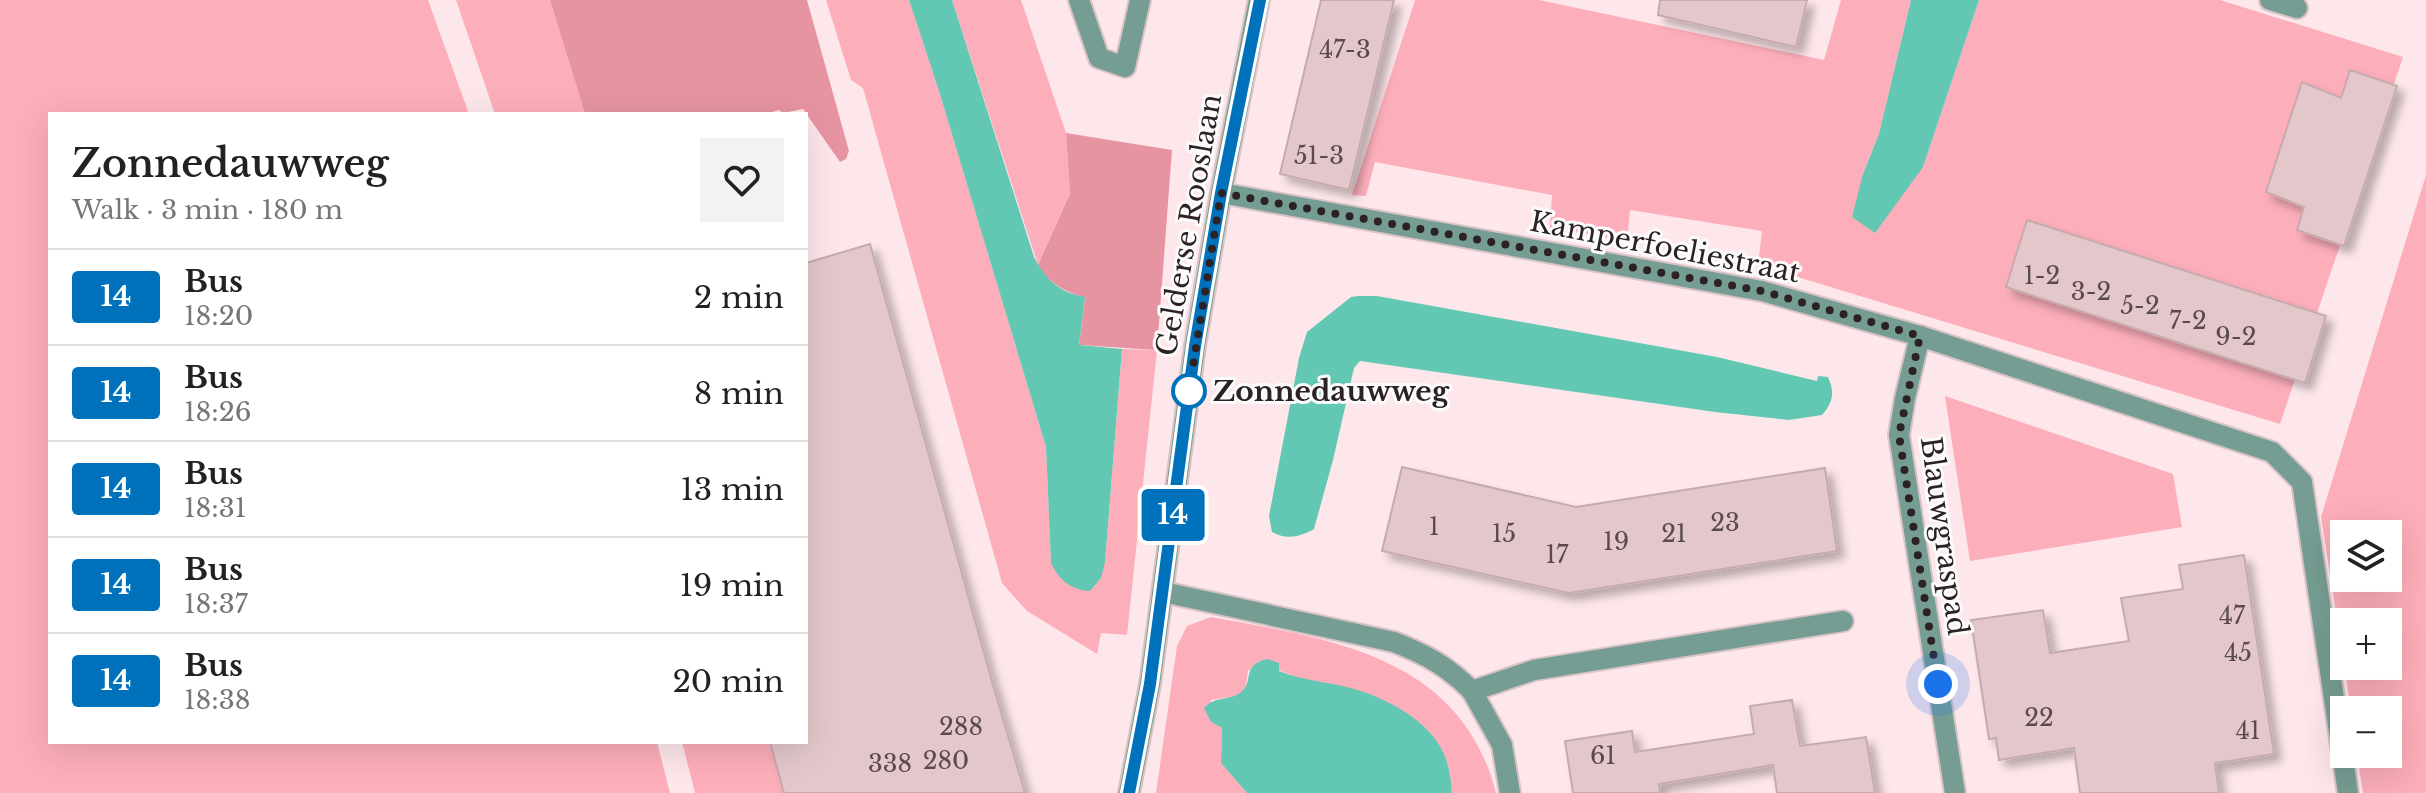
<!DOCTYPE html>
<html lang="en">
<head>
<meta charset="utf-8">
<style>
	body { margin:0; font-family:"Libre Baskerville",serif; background:#f2f2f2; color:#222; height:100vh; display:flex; flex-direction:column; font-size:30px; white-space:nowrap }
	* { box-sizing:border-box; margin:0 }
	p { font-size:26px; color:#767676 }
	.icon { flex:none; width:44px; height:44px; fill:none; stroke:currentColor; stroke-width:2; stroke-linecap:round; stroke-linejoin:round }
	.map { position:relative; flex:1; overflow:hidden }
	.side { position:absolute; left:48px; top:112px; width:760px; height:632px; display:flex; flex-direction:column; background:#fff; border-radius:0px; box-shadow:0 8px 32px #0002 }
	.side>* { flex:none }
	.badge { padding:0 16px; border-radius:6px; font-size:28px; line-height:52px }
	.buttons { position:absolute; left:2330px; top:520px; display:grid; gap:16px }
	.buttons a { display:grid; place-items:center; width:72px; height:72px; border-radius:0px; background:#fff; box-shadow:0 8px 32px #0002; font-size:40px }
	.you { position:absolute; width:40px; height:40px; margin:-20px; border:6px solid #fff; border-radius:50%; background:#1a73e8; box-shadow:0 0 0 12px #1a73e833 }
	.map>.badge { position:absolute; translate:-50% -50%; box-shadow:0 0 0 4px #fff }
	.round { display:grid; place-items:center; flex:none; width:84px; height:84px; border-radius:0px; background:#f2f2f2 }
	.headline { display:flex; align-items:center; justify-content:space-between; height:136px; padding:0 24px }
	h1 { font-size:38px; font-weight:600; line-height:60px }
	ul { padding:0; list-style:none }
	li { display:flex; align-items:center; gap:24px; height:96px; padding:0 24px; border-top:2px solid #e0e0e0 }
	li div { flex:1 }
	li b { display:block; font-size:30px }
	li em { font-style:normal }
	li .badge { min-width:88px; font-weight:700; text-align:center }
	.map>svg:first-child { display:block }
	.green { fill:#fcaeba; fill-rule:evenodd }
	.forest { fill:#e794a2 }
	.water { fill:#62c8b3 }
	.building { fill:#e3c7cb; stroke:#c6abae; stroke-width:2; filter:url(#shadow) }
	.lines { fill:none; stroke-linecap:round; stroke-linejoin:round }
	.lane-casing { stroke:#d8c3c6; stroke-width:24 }
	.street-casing { stroke:#d8c3c6; stroke-width:24 }
	.lane { stroke:#769d93; stroke-width:20 }
	.street { stroke:#769d93; stroke-width:20 }
	.line-casing { stroke:#fff; stroke-width:18 }
	.line { stroke:#0072bc; stroke-width:12 }
	.walk { stroke:#2c2123; stroke-width:8; stroke-dasharray:0 14.4 }
	.stop-dot { fill:#fff; stroke:#0072bc; stroke-width:4 }
	.labels { text-anchor:middle; dominant-baseline:central; stroke-width:6; stroke-linejoin:round; paint-order:stroke }
	.number-label { font-size:24px; fill:#5a4a4d }
	.street-label { font-size:28px; fill:#2c2123; stroke:#fbfbfb }
	.stop-label { font-size:28px; font-weight:bold; fill:#2c2123; stroke:#fbfbfb; text-anchor:start }
</style>
</head>
<body>
<div class="map">
<svg width="2426" height="793" viewBox="0 0 2426 793">
	<defs>
		<filter id="shadow"><feDropShadow dx="7" dy="7" stdDeviation="4" flood-color="#0004"/></filter>
	</defs>
	<rect width="100%" height="100%" fill="#fee7ea"/>
	<g class="green">
		<polygon points="0,0 428,0 469,114 50,114 50,742 657,742 670,793 0,793"/>
		<polygon points="456,0 550,0 585,114 495,114"/>
		<polygon points="826,0 909,0 939,91 1046,447 1051,563 1105,562 1122,349 1157,350 1127,635 1101,633 1097,654 1027,611 1002,583 863,88 851,80"/>
		<polygon points="952,0 1021,0 1066,133 1070,192 1038,265"/>
		<polygon points="1415,0 1539,0 1824,60 1841,0 1911,0 1879,134 1863,174 1923,167 1979,0 2220,0 2403,57 2280,424 1758,265 1762,231 1630,210 1627,241 1550,228 1552,195 1375,162 1366,196 1352,195"/>
		<path d="M 2426,175 L 2426,793 L 2363,793 L 2357,754 L 2388,754 L 2388,710 L 2351,710 L 2321,517 ZM 2344,534 L 2388,534 L 2388,578 L 2344,578 ZM 2344,622 L 2388,622 L 2388,666 L 2344,666 Z"/>
		<polygon points="1945,396 2173,474 2182,527 1970,561"/>
		<path d="M 1211,617 C 1329,639 1461,655 1496,793 L 1452,793 L 1448,764 L 1363,692 L 1292,676 L 1259,661 L 1248,671 L 1245,690 L 1236,696 L 1211,700 L 1211,722 L 1222,728 L 1221,763 L 1247,793 L 1156,793 L 1177,646 L 1187,626 Z"/>
		<polygon points="682,742 806,742 837,793 695,793"/>
	</g>
	<g class="forest">
		<polygon points="550,0 807,0 849,151 846,159 840,162 803,109 783,113 779,110 765,114 585,114"/>
		<path d="M 1066,133 L 1172,150 L 1157,350 L 1079,345 L 1085,298 C 1066,292 1048,283 1038,265 L 1070,193 Z"/>
	</g>
	<g class="water">
		<path d="M 909,0 L 952,0 L 1034,257 C 1046,280 1059,292 1085,297 L 1079,345 L 1122,349 L 1105,562 L 1101,578 L 1090,591 C 1071,590 1059,580 1051,563 L 1046,447 L 939,91 Z"/>
		<polygon points="1911,0 1979,0 1923,167 1875,233 1852,217 1863,174 1879,134"/>
		<path d="M 1358,296 L 1377,296 L 1717,357 L 1817,381 L 1818,376 L 1828,377 C 1835,393 1833,402 1822,415 L 1789,420 L 1715,412 L 1360,361 L 1354,368 L 1333,460 L 1314,529 C 1301,537 1285,540 1272,532 L 1269,516 L 1299,358 L 1307,332 L 1351,297 Z"/>
		<path d="M 1268,659 L 1279,663 L 1279,671 C 1306,682 1336,682 1364,692 C 1397,704 1436,726 1447,762 C 1450,772 1451,783 1452,793 L 1247,793 L 1221,763 L 1222,728 L 1211,722 L 1204,708 C 1215,696 1228,701 1240,693 C 1255,683 1240,664 1268,659 Z"/>
	</g>
	<g class="building">
		<polygon points="1321,0 1394,0 1349,190 1280,174"/>
		<polygon points="1660,0 1807,0 1796,47 1658,15"/>
		<polygon points="2350,70 2397,86 2344,246 2297,230 2304,207 2266,192 2302,82 2341,98"/>
		<polygon points="2027,220 2326,316 2305,383 2006,287"/>
		<polygon points="870,244 993,685 1025,793 784,793 770,742 806,742 806,263"/>
		<polygon points="1402,467 1576,507 1825,468 1837,551 1569,593 1382,551"/>
		<polygon points="2244,555 2274,754 2215,763 2219,793 2080,793 2074,748 1999,760 1996,738 1989,739 1971,620 2043,610 2050,653 2129,641 2121,598 2183,589 2179,565"/>
		<polygon points="1792,700 1800,746 1866,737 1875,793 1777,793 1773,765 1659,784 1660,793 1573,793 1565,741 1632,731 1635,752 1754,734 1750,706"/>
	</g>
	<g class="lines">
		<defs>
			<polyline id="lane" points="1079,0 1099,58 1125,67 1140,0"/>
			<g id="street">
				<polyline points="2270,0 2297,8"/>
				<polyline points="1221,193 1762,291 1920,336 2272,452 2302,482 2348,793"/>
				<polyline points="1920,336 1905,398 1899,435 1955,793"/>
				<path d="M 1163,592 L 1394,642 C 1427,655 1447,666 1472,691 L 1534,670 L 1843,621"/>
				<polyline points="1472,691 1502,745 1510,793"/>
				<polyline points="1129,793 1150,684 1195,346 1221,193 1259,0"/>
			</g>
		</defs>
		<use href="#lane" class="lane-casing"/>
		<use href="#street" class="street-casing"/>
		<use href="#lane" class="lane"/>
		<use href="#street" class="street"/>
	</g>
	<g class="lines">
		<defs>
			<polyline id="line" points="1129,793 1150,684 1195,346 1221,193 1260,0"/>
		</defs>
		<use href="#line" class="line-casing"/>
		<use href="#line" class="line"/>
		<polyline class="walk" points="1189,391 1221,193 1762,291 1920,336 1899,435 1938,684"/>
	</g>
	<circle class="stop-dot" cx="1189" cy="391" r="16"/>
	<g class="labels">
		<g class="number-label">
			<text x="1345" y="49">47-3</text>
			<text x="1319" y="155">51-3</text>
			<text x="2042" y="275">1-2</text>
			<text x="2091" y="291">3-2</text>
			<text x="2140" y="305">5-2</text>
			<text x="2188" y="320">7-2</text>
			<text x="2236" y="336">9-2</text>
			<text x="1725" y="522">23</text>
			<text x="1434" y="526">1</text>
			<text x="1504" y="533">15</text>
			<text x="1674" y="533">21</text>
			<text x="1616" y="541">19</text>
			<text x="1557" y="554">17</text>
			<text x="2232" y="615">47</text>
			<text x="2238" y="652">45</text>
			<text x="2039" y="717">22</text>
			<text x="961" y="726">288</text>
			<text x="2248" y="730">41</text>
			<text x="1603" y="755">61</text>
			<text x="946" y="760">280</text>
			<text x="890" y="763">338</text>
		</g>
		<g class="street-label">
			<text transform="translate(1189 225) rotate(-80)">Gelderse Rooslaan</text>
			<text transform="translate(1665 247) rotate(11)">Kamperfoeliestraat</text>
			<text transform="translate(1944 536) rotate(82)">Blauwgraspad</text>
		</g>
		<g class="stop-label">
			<text x="1213" y="391">Zonnedauwweg</text>
		</g>
	</g>
</svg>
<div class="buttons">
<a><svg class="icon" aria-label="layers" viewBox="0 0 24 24"><path d="M12 4l9 5-9 5-9-5zM3 14l9 5 9-5"/></svg></a>
<a>+</a>
<a>−</a>
</div>
<div class="you" style="left:1938px;top:684px"></div>
<b class="badge" style="left:1173px;top:515px;background:#0072bc;color:#fff">14</b>
<section class="side">
<div class="headline"><div><h1>Zonnedauwweg</h1><p>Walk · 3 min · 180 m</p></div><a class="round"><svg class="icon" aria-label="heart" viewBox="0 0 24 24"><path d="M12 20l-8-8c-3-5 5-10 8-4 3-6 11-1 8 4z"/></svg></a></div>
<ul>
<li><span class="badge" style="background:#0072bc;color:#fff">14</span><div><b>Bus</b><p>18:20</p></div><em>2 min</em></li>
<li><span class="badge" style="background:#0072bc;color:#fff">14</span><div><b>Bus</b><p>18:26</p></div><em>8 min</em></li>
<li><span class="badge" style="background:#0072bc;color:#fff">14</span><div><b>Bus</b><p>18:31</p></div><em>13 min</em></li>
<li><span class="badge" style="background:#0072bc;color:#fff">14</span><div><b>Bus</b><p>18:37</p></div><em>19 min</em></li>
<li><span class="badge" style="background:#0072bc;color:#fff">14</span><div><b>Bus</b><p>18:38</p></div><em>20 min</em></li>
</ul>
</section>
</div>
</body>
</html>
